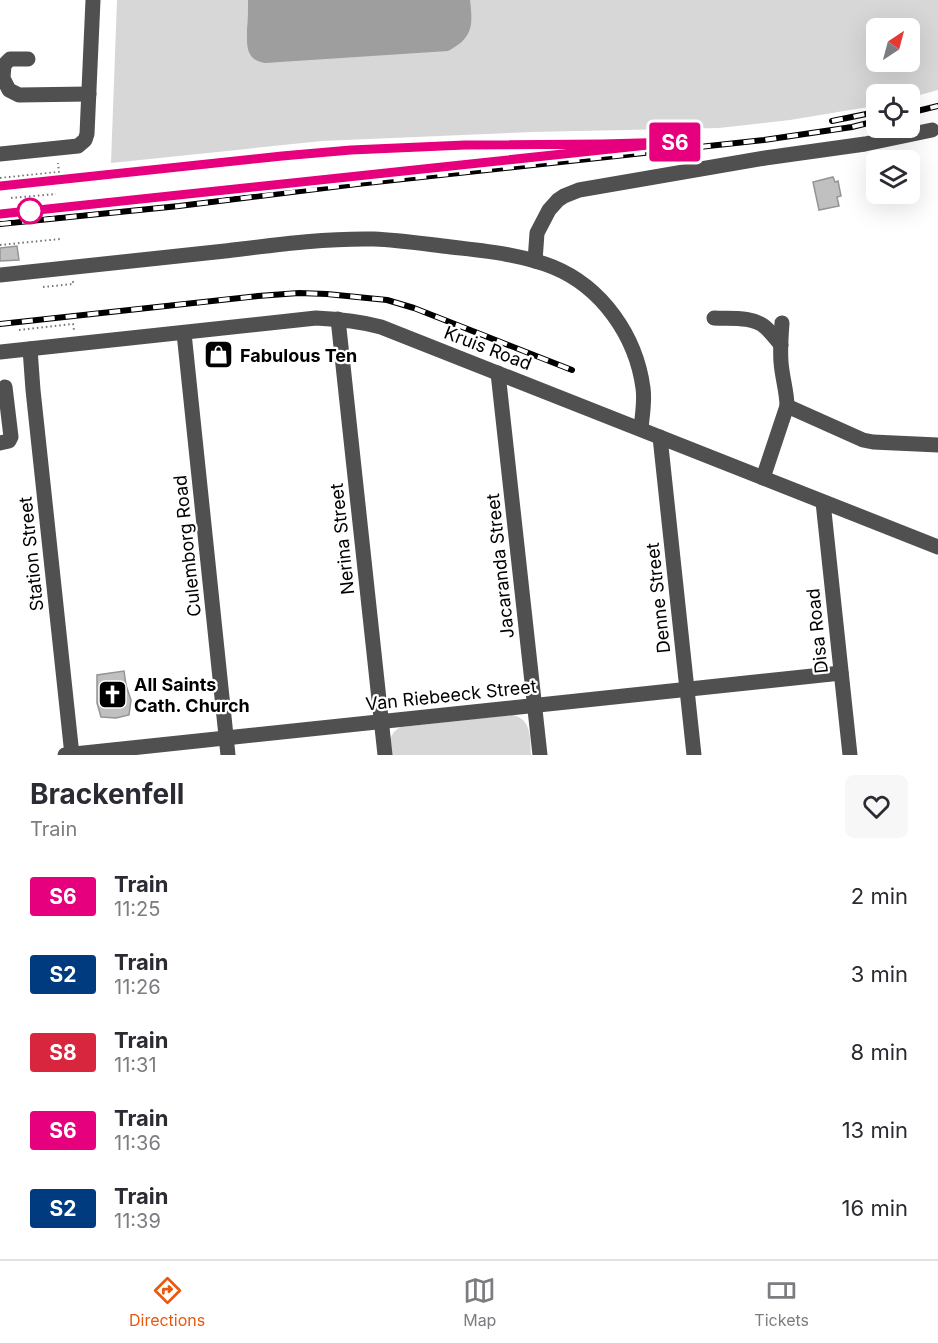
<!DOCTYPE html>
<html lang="en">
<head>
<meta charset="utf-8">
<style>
	body { margin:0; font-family:Inter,sans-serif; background:#f7f7f7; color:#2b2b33; height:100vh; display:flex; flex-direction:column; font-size:22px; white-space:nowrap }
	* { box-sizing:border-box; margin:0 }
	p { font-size:20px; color:#7c7c81 }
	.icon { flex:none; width:33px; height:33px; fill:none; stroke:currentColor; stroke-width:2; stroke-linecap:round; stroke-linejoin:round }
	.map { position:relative; height:755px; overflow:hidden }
	.panel { display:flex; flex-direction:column; background:#fff; flex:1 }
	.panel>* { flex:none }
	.badge { padding:0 12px; border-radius:4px; font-size:21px; line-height:39px }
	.needle { width:39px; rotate:36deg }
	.controls { position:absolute; left:866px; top:18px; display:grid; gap:12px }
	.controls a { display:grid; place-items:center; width:54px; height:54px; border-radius:9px; background:#fff; box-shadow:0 6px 24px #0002; font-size:30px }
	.map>.badge { position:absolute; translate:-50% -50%; box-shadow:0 0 0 3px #fff }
	.round { display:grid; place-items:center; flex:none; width:63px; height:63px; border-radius:9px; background:#f7f7f7 }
	.head { display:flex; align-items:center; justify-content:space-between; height:102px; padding:0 30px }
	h1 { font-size:28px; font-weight:700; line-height:45px }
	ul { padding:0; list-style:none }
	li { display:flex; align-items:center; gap:18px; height:78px; padding:0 30px }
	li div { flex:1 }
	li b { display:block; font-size:22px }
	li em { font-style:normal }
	li .badge { min-width:66px; font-weight:700; text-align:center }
	.tabs { display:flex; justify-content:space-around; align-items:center; height:84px; border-top:2px solid #e1e1e2; background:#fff; font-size:16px; color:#7c7c81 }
	.tabs a { display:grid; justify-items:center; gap:3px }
	.tabs .active { color:#ea580c }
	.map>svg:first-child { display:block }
	.green { fill:#d7d7d7; fill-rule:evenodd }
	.water { fill:#9e9e9e }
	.building { fill:#c0c0c0; stroke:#949494; stroke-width:1.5 }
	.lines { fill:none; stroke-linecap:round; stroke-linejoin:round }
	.path { stroke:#727272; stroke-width:2; stroke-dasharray:1.5 3; stroke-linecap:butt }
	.minor { stroke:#505050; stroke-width:15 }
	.rail-casing { stroke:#000; stroke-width:6 }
	.rail { stroke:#fff; stroke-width:4; stroke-dasharray:11; stroke-linecap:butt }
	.line-casing { stroke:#fff; stroke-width:14 }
	.line { stroke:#e6007e; stroke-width:9 }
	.stop-dot { fill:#fff; stroke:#e6007e; stroke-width:3 }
	.labels { text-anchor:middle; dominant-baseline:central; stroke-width:4.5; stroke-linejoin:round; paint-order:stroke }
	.street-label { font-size:18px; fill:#000; stroke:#fff }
	.poi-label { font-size:18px; font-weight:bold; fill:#000; stroke:#fff; text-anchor:start }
</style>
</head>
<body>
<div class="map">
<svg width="938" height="755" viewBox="0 0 938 755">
	<rect width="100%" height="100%" fill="#fff"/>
	<g class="green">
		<path d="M 117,0 L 938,0 L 938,90 L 909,98 L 909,94 L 876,94 L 876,105 L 874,106 L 790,120 L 719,128 L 532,132 L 322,141 L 111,163 ZM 876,28 L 909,28 L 909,62 L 876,62 Z"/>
		<path d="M 512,715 C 532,718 530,739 531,755 L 391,755 C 390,743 388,733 401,727 Z"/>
	</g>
	<path class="water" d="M 248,0 L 470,0 C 473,26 473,38 448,51 L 265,63 C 245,60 247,45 247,29 C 248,20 248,10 248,0 Z"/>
	<g class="building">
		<polygon points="833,177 835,182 838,181 841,196 837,197 839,206 819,210 813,182"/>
		<polygon points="17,246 19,260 0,261 0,248"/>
		<polygon points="124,671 126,685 131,700 129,715 116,718 101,717 97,703 97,675"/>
	</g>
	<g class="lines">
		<g class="path">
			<polyline points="0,178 59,172 58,163"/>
			<polyline points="11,198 56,194"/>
			<polyline points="7,207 8,208"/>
			<polyline points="0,245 60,239"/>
			<polyline points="43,287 73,284 73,281"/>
			<polyline points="19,330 73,324 74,330"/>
		</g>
		<g class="minor">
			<polyline points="28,59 10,59 4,65 3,78 9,90 19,95 89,94"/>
			<polyline points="0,154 78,146 85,140 87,134 93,0"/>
			<polyline points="535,261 537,233 549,210 558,200 564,196 579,190 765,158 865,144 932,130"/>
			<path d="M 0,275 C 75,267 150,259 225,251 C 274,245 324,238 374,239 C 399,240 425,244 451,247 C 485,251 520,254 553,267 C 602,287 636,336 643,388 C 645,402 642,416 641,429"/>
			<path d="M 714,318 C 730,319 752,316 765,327 C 771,332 776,339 781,345"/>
			<polyline points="338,319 385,755"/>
			<polyline points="184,333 228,755"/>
			<polyline points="30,349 33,390 72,755"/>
			<path d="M 0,352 L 316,318 C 339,319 359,321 381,327 L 938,547"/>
			<polyline points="498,373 540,755"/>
			<polyline points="787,406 863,440 873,442 938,445"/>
			<polyline points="660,437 694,755"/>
			<polyline points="0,443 9,441 11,437 5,387"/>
			<path d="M 763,478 L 787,406 C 787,392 782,377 781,362 C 780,349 781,336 782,323"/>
			<polyline points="823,502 850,755"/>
			<polyline points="65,755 841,673"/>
		</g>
		<defs>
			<g id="rail">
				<polyline points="909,113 938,106"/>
				<polyline points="832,121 876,112"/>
				<polyline points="0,186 305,153 411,146 509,144 601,144 676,142"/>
				<polyline points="0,214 295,183"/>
				<polyline points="0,224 179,206 357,184 764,140 852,127 876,121"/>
				<polyline points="0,324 258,296 299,293 327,294 387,300 414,308 572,370"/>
			</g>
		</defs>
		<use href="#rail" class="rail-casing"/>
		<use href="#rail" class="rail"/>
	</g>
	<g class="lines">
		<defs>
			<polyline id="line" points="0,186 282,156 351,150 465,145 602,144 676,142 0,214"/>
		</defs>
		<use href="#line" class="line-casing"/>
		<use href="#line" class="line"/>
	</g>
	<defs>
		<symbol id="shop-square" viewBox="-11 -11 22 22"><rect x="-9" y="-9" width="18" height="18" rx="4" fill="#000" stroke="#fff"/><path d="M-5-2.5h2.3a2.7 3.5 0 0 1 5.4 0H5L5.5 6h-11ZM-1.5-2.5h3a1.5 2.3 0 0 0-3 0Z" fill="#fff"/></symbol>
		<symbol id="church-square" viewBox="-11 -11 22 22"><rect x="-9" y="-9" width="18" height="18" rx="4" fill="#000" stroke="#fff"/><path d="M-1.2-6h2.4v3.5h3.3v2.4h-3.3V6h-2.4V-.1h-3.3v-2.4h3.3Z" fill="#fff"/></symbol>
	</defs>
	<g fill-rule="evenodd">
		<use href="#shop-square" x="202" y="338" width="33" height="33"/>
		<use href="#church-square" x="96" y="678" width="33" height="33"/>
	</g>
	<circle class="stop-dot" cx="30" cy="211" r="12"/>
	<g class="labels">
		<g class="street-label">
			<text transform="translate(488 348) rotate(21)">Kruis Road</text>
			<text transform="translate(342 539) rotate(-96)">Nerina Street</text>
			<text transform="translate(187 546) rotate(-96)">Culemborg Road</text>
			<text transform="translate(31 554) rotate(-96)">Station Street</text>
			<text transform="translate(500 566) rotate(-96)">Jacaranda Street</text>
			<text transform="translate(658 598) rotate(-96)">Denne Street</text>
			<text transform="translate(817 631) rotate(-96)">Disa Road</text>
			<text transform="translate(451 695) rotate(-6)">Van Riebeeck Street</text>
		</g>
		<g class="poi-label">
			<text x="240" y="355">Fabulous Ten</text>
			<text x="134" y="684">All Saints<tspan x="134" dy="21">Cath. Church</tspan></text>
		</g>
	</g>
</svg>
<div class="controls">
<a><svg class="needle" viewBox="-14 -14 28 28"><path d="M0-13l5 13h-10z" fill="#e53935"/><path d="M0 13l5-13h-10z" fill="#7c7c81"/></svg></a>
<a><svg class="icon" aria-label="locate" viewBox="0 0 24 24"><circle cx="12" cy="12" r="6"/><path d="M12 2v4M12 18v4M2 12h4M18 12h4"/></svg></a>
<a><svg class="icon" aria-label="layers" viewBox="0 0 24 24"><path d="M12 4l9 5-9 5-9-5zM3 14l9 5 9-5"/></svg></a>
</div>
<b class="badge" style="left:675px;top:142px;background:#e6007e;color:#fff">S6</b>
</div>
<section class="panel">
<div class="head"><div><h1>Brackenfell</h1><p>Train</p></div><a class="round"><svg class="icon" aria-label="heart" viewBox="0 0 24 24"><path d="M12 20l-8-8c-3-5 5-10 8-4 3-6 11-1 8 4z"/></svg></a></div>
<ul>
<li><span class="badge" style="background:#e6007e;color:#fff">S6</span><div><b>Train</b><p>11:25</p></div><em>2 min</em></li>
<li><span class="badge" style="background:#003b80;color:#fff">S2</span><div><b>Train</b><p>11:26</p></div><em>3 min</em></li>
<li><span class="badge" style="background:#d7263d;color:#fff">S8</span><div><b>Train</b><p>11:31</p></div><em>8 min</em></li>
<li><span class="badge" style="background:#e6007e;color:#fff">S6</span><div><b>Train</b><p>11:36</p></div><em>13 min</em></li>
<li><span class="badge" style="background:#003b80;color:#fff">S2</span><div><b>Train</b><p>11:39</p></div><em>16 min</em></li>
</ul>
</section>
<nav class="tabs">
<a class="active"><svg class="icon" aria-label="directions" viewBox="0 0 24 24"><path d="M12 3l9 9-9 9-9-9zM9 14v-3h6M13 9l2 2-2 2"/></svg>Directions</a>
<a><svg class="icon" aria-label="map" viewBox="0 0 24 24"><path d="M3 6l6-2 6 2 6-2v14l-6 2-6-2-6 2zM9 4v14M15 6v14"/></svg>Map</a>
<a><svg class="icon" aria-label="tickets" viewBox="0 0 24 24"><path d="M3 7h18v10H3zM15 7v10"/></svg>Tickets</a>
</nav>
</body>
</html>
